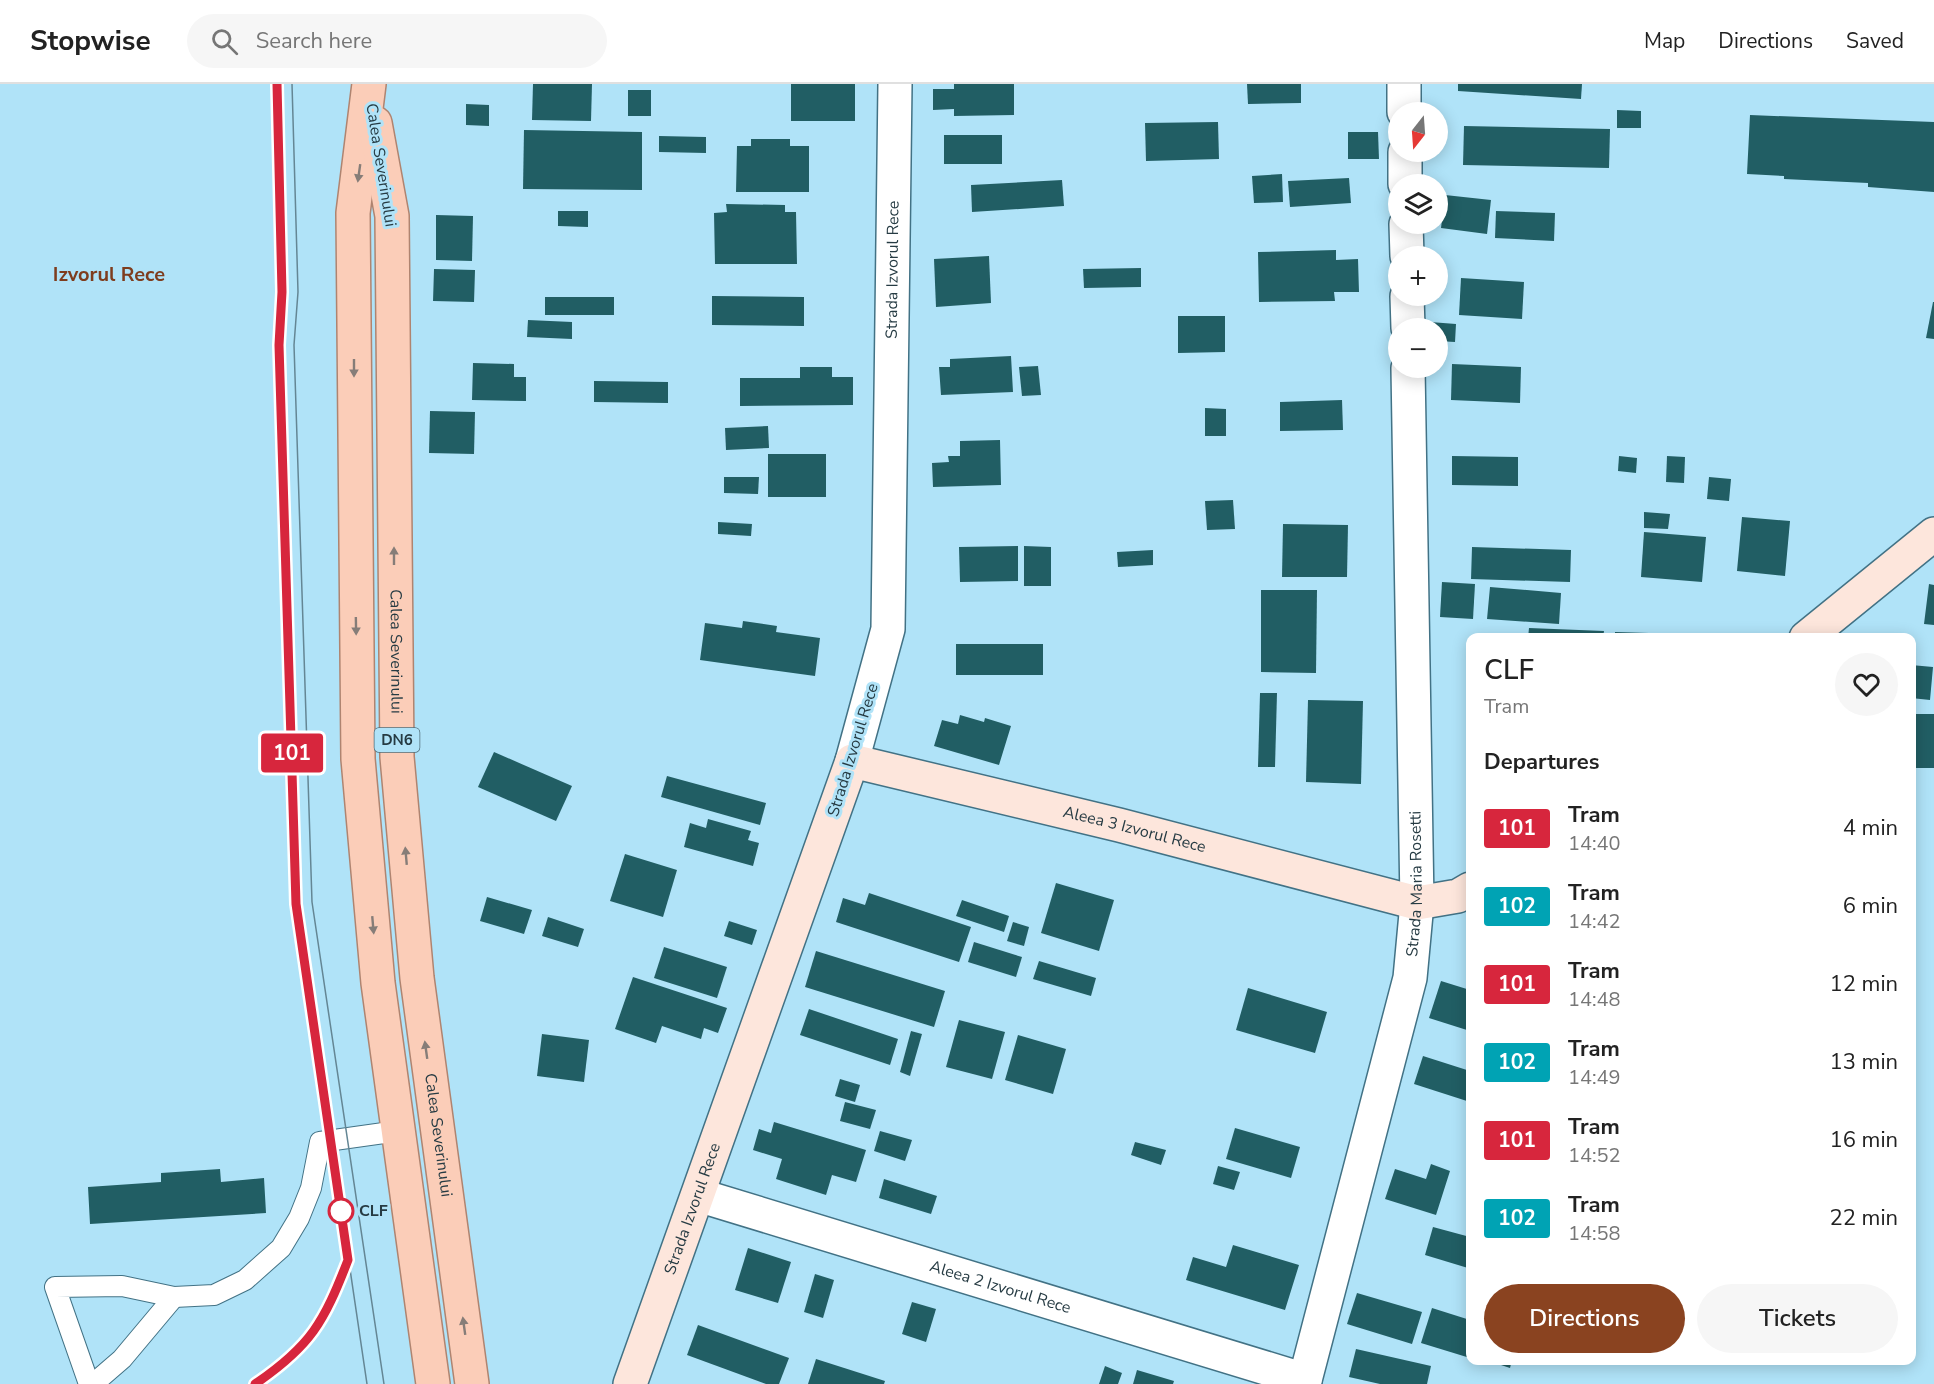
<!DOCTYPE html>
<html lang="en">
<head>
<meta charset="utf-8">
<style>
	body { margin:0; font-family:"Nunito Sans",sans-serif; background:#f6f6f6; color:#222; height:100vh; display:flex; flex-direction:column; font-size:22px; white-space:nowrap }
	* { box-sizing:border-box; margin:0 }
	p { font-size:20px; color:#767676 }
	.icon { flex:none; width:33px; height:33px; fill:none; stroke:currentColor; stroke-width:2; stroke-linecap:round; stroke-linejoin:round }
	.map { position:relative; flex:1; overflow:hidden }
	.sheet { position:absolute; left:1466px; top:549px; width:450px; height:732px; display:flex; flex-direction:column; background:#fff; border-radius:12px; box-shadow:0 3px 15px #0003 }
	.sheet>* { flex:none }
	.badge { padding:0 12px; border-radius:4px; font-size:21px; line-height:39px }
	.needle { width:39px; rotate:197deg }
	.buttons { position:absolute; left:1388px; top:18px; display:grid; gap:12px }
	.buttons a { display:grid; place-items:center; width:60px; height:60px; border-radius:50%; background:#fff; box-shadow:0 3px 15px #0003; font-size:30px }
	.map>.badge { position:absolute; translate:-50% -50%; box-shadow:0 0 0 3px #fff }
	h2 { padding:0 18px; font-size:22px; line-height:54px }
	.round { display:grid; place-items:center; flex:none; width:63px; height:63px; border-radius:32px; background:#f6f6f6 }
	.summary { display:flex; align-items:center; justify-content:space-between; height:102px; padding:0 18px }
	h1 { font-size:28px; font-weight:600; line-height:45px }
	.cta { display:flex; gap:12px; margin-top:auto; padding:12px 18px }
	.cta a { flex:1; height:69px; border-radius:36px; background:#8a4320; color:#fff; font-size:24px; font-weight:600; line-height:69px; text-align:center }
	.cta a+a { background:#f6f6f6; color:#222 }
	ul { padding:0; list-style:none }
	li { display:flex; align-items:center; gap:18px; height:78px; padding:0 18px }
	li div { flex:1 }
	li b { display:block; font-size:22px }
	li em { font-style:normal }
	li .badge { min-width:66px; font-weight:700; text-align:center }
	header { display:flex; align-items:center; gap:36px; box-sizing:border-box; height:84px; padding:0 30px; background:#fff; border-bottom:2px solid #e0e0e0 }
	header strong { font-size:28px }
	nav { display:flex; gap:33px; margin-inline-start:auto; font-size:21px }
	.search { width:420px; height:54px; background:#f6f6f6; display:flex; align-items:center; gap:15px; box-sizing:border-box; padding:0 21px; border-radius:33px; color:#767676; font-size:22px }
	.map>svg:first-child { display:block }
	.building { fill:#215e64 }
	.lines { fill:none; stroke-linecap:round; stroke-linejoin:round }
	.lane-casing { stroke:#427285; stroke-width:22 }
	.street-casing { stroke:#427285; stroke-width:36 }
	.secondary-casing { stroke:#427285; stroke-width:36 }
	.primary-casing { stroke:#af8470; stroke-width:36 }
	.lane { stroke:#fff; stroke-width:20 }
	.street { stroke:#fff; stroke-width:33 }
	.secondary { stroke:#fde6dc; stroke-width:33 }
	.primary { stroke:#fbcdb8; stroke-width:33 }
	.tram { stroke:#648694; stroke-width:1.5 }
	.oneway { fill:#867d78 }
	.line-casing { stroke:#fff; stroke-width:14 }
	.line { stroke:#d7263d; stroke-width:9 }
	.stop-dot { fill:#fff; stroke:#d7263d; stroke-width:3 }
	.labels { text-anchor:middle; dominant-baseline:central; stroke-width:6; stroke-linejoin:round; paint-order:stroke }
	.shield { fill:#b0e3f8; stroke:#4f6d79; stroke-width:1.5 }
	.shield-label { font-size:15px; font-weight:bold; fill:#263b43 }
	.street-label { font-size:16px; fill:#263b43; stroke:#b0e3f8 }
	.stop-label { font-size:16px; font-weight:bold; fill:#263b43; stroke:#b0e3f8; text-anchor:start }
	.quarter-label { font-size:20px; font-weight:bold; fill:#7e3d1e; stroke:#b0e3f8 }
</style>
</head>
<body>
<header>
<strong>Stopwise</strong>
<div class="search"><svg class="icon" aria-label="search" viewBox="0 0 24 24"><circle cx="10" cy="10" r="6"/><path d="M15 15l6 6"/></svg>Search here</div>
<nav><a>Map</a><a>Directions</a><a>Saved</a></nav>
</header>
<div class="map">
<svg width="1934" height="1300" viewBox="0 0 1934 1300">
	<rect width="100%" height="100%" fill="#b0e3f8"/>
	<g class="building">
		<polygon points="533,0 592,0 591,37 532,36"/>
		<rect x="791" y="0" width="64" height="37"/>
		<polygon points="954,0 1014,0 1014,31 954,32 954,25 933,26 933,5 954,5"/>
		<polygon points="1247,0 1301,0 1301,19 1248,20"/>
		<polygon points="1458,0 1582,0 1581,15 1458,7"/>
		<rect x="628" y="6" width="23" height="26"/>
		<polygon points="466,20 489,21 489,42 466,41"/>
		<polygon points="1617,26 1641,27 1641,44 1617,44"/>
		<polygon points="1750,31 1934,38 1934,108 1868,103 1868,99 1784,95 1784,92 1747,90"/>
		<polygon points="1218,38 1219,75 1146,77 1145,39"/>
		<polygon points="1464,42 1610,45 1609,84 1463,81"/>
		<polygon points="524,46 642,48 642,106 523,105"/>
		<polygon points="1348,48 1378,48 1379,75 1348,75"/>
		<rect x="944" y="51" width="58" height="29"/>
		<polygon points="659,52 706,53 706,69 659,68"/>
		<polygon points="751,55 790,55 790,62 809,62 809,108 736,108 737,62 751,62"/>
		<polygon points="1282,90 1283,118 1254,119 1252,92"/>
		<polygon points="1349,94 1351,119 1290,123 1288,97"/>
		<polygon points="1062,96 1064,122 972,128 971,101"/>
		<polygon points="1445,111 1491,116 1487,150 1441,144"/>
		<polygon points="726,120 785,121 785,128 796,128 797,180 715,180 714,129 727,128"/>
		<polygon points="558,127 588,127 588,143 558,142"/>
		<polygon points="1496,127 1555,129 1554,157 1495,154"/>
		<polygon points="436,131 473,132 472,177 436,176"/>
		<polygon points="1336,166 1336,176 1358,175 1359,208 1334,208 1335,217 1259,218 1258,168"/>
		<polygon points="989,172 991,219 936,223 934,175"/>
		<polygon points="1141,184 1141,203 1084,204 1083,185"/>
		<polygon points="434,185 475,186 474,218 433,217"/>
		<polygon points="1461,194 1524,198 1522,235 1459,231"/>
		<polygon points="712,212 804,213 804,242 712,241"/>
		<rect x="545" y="213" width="69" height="18"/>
		<polygon points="1933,218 1934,218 1934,255 1926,254"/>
		<polygon points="1178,232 1225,232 1225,268 1178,269"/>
		<polygon points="528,236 572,238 572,255 527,253"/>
		<polygon points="1430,238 1456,240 1455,258 1437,257 1437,244 1430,244"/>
		<polygon points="1011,272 1013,308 941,311 939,283 950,283 950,275"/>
		<polygon points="473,279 514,280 514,293 526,293 526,317 472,316"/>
		<polygon points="1452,280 1521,283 1520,319 1451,316"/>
		<polygon points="1038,282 1041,311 1022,312 1019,283"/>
		<polygon points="800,283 832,283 832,293 853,293 853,321 740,322 740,294 800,294"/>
		<polygon points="594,297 668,298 668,319 594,318"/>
		<polygon points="1342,316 1343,346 1280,347 1280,318"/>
		<polygon points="1205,324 1226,325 1226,352 1205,352"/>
		<polygon points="430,327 475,328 474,370 429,369"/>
		<polygon points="768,342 769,364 726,366 725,344"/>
		<polygon points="1000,356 1001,401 933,403 932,379 949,378 948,372 960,372 960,357"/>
		<rect x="768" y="370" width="58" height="43"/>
		<polygon points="1452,372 1518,373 1518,402 1452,401"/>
		<polygon points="1619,372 1637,374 1636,389 1618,387"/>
		<polygon points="1667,372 1685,373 1684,399 1666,398"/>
		<polygon points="724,393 759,393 758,410 724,409"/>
		<polygon points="1709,393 1731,395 1729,417 1707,415"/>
		<polygon points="1233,416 1235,445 1207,446 1205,417"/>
		<polygon points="1644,428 1670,430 1668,445 1644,444"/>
		<polygon points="1742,433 1790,437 1785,492 1737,487"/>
		<polygon points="718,438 752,440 751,452 718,450"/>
		<polygon points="1283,440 1348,441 1347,493 1282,493"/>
		<polygon points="1644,448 1706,453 1702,498 1641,493"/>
		<polygon points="1018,462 1018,497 960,498 959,463"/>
		<polygon points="1024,462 1051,463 1051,502 1024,502"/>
		<polygon points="1472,463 1571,466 1570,498 1471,495"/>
		<polygon points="1153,466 1153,481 1118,483 1117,468"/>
		<polygon points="1442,498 1475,500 1473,535 1440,533"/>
		<polygon points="1929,500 1934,501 1934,541 1924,540"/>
		<polygon points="1490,503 1561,509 1559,540 1487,535"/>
		<polygon points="1261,506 1317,506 1316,589 1261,588"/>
		<polygon points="743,537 777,542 776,548 820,554 815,592 700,576 705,539 742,544"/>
		<polygon points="1529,544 1604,547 1603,554 1528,554"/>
		<polygon points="1615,548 1683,550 1683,554 1615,554"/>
		<rect x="956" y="560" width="87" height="31"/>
		<polygon points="1911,581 1933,583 1930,616 1911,614"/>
		<polygon points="1260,609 1277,609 1275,683 1258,683"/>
		<polygon points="1308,616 1363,617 1361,700 1306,698"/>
		<rect x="1911" y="630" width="23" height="54"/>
		<polygon points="960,631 984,638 985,634 1011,642 999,681 934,662 942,636 958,640"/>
		<polygon points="494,668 572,702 556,737 478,703"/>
		<polygon points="667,692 766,719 760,741 661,713"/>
		<polygon points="708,735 751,747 748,756 759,759 753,782 684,763 690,739 706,744"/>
		<polygon points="625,770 677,786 663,833 610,817"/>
		<polygon points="1056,799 1114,816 1099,867 1041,849"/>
		<polygon points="869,809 971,843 959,878 836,838 843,814 865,821"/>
		<polygon points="487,813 532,826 524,850 480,837"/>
		<polygon points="962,816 1009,832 1004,848 956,832"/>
		<polygon points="548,833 584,845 578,863 542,852"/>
		<polygon points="729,837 757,846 752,861 724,852"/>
		<polygon points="1013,838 1029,843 1024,862 1007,857"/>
		<polygon points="974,858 1022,873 1016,893 968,878"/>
		<polygon points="664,863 727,883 717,914 654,894"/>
		<polygon points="816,867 945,907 934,943 805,903"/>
		<polygon points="1039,877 1096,894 1091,912 1033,895"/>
		<polygon points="633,893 727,924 718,949 704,944 701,955 662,942 656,959 615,945"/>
		<polygon points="1441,897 1470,906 1470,947 1429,934"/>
		<polygon points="1248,904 1327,928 1315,969 1236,946"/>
		<polygon points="809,925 898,955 890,981 800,951"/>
		<polygon points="959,936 1005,948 992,995 946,983"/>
		<polygon points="911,947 922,950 910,992 900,988"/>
		<polygon points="542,950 589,956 584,998 537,992"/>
		<polygon points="1018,951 1066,965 1053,1010 1005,996"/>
		<polygon points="1423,972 1470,987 1470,1018 1414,1000"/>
		<polygon points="840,995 860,1001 855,1018 835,1012"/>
		<polygon points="845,1018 876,1026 870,1045 840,1037"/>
		<polygon points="774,1038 866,1066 856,1098 832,1091 826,1111 776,1095 782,1075 753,1066 759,1045 771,1049"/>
		<polygon points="1235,1044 1300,1063 1291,1094 1226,1075"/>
		<polygon points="880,1047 912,1056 905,1077 874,1067"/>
		<polygon points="1135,1058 1166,1066 1161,1081 1131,1071"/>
		<polygon points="1431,1080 1450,1087 1436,1131 1385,1115 1395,1085 1426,1095"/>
		<polygon points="1218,1082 1240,1088 1234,1106 1213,1100"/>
		<polygon points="220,1085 221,1098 264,1094 266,1129 90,1140 88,1103 161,1098 161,1089"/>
		<polygon points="884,1095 937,1112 931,1130 879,1114"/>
		<polygon points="1433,1143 1470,1153 1468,1184 1425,1171"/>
		<polygon points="1233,1161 1299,1181 1285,1226 1186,1196 1193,1173 1226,1183"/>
		<polygon points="748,1164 791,1178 778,1219 735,1206"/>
		<polygon points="815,1190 834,1196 823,1234 804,1228"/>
		<polygon points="1357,1209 1422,1228 1412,1260 1347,1240"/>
		<polygon points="912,1218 936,1225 926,1258 902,1250"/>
		<polygon points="1432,1224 1470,1236 1470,1274 1421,1259"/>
		<polygon points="698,1241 789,1274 779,1300 766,1300 687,1271"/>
		<polygon points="1356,1265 1431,1282 1427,1300 1380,1300 1349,1293"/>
		<polygon points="816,1275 885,1297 884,1300 808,1300"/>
		<polygon points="1486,1276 1512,1276 1510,1284"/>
		<polygon points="1105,1282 1122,1289 1118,1300 1099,1300"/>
		<polygon points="1137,1286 1174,1297 1173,1300 1133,1300"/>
	</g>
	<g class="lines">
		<defs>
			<g id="lane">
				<polyline points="89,1300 55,1203 122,1202 174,1213 214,1211 245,1196 281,1164 299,1134 311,1104 320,1058 398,1047"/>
				<polyline points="93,1300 122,1275 174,1213"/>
			</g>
			<g id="street">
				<polyline points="1404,0 1404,28"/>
				<polyline points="1405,68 1405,100"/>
				<polyline points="1406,140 1407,172"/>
				<polyline points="1407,212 1408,244"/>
				<path id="s1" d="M 852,677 L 888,545 L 895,0"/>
				<path id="s2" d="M 698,1111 L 1305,1296"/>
				<path id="s3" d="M 1304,1300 L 1410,894 L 1417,819 L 1408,284"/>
			</g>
			<g id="secondary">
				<polyline points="1806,554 1934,450"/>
				<path id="s4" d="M 630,1300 L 852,677 L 1119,741 L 1417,819 L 1458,812 L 1470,805"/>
			</g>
			<g id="primary">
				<polyline points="369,0 353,129 358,675 378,899 433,1300"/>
				<path id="s5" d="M 375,39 L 392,132 L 397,673 L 417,894 L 472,1300"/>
			</g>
		</defs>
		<use href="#lane" class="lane-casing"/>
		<use href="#street" class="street-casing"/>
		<use href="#secondary" class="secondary-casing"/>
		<use href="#primary" class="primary-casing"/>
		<use href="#lane" class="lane"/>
		<use href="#street" class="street"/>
		<use href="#secondary" class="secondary"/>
		<use href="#primary" class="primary"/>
		<g class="tram">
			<polyline points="277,0 282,208 279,261 296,820 367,1300"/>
			<polyline points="292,0 298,208 294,261 312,818 384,1300"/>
			<path d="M 255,1300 C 311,1262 324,1238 349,1176"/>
		</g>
	</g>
	<defs><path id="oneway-solid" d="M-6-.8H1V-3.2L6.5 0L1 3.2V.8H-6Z" transform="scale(1.5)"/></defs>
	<g class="oneway">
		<use href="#oneway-solid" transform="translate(359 89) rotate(98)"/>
		<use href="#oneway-solid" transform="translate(354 284) rotate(90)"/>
		<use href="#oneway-solid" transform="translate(394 472) rotate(-90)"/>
		<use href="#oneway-solid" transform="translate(356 542) rotate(89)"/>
		<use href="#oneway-solid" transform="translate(406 772) rotate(-95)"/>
		<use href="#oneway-solid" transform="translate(373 841) rotate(85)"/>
		<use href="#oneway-solid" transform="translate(426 966) rotate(-98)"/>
		<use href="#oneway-solid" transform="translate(464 1242) rotate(-98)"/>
	</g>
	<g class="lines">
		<defs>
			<path id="line" d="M 255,1300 C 311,1262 324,1238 348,1176 L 296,820 L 279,261 L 282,208 L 277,0"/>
		</defs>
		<use href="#line" class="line-casing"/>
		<use href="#line" class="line"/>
	</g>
	<circle class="stop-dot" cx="341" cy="1127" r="12"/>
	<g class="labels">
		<rect class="shield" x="374.5" y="644" width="45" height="24" rx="4.5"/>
		<g class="shield-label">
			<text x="397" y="656">DN6</text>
		</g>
		<g class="street-label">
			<text transform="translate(381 81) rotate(81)">Calea Severinului</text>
			<text stroke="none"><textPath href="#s1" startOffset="496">Strada Izvorul Rece</textPath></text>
			<text stroke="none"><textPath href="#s5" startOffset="530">Calea Severinului</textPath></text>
			<text transform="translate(853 666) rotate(-73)">Strada Izvorul Rece</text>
			<text stroke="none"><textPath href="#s4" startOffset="952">Aleea 3 Izvorul Rece</textPath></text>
			<text stroke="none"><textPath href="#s3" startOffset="514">Strada Maria Rosetti</textPath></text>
			<text stroke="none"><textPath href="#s5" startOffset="1016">Calea Severinului</textPath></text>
			<text stroke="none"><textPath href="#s4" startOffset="186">Strada Izvorul Rece</textPath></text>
			<text stroke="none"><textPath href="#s2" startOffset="316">Aleea 2 Izvorul Rece</textPath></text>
		</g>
		<g class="stop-label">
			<text x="359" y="1127">CLF</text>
		</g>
		<g class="quarter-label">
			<text x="109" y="190">Izvorul Rece</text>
		</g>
	</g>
</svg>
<div class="buttons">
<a><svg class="needle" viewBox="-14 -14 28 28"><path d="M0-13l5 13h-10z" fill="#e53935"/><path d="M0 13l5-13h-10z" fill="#767676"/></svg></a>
<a><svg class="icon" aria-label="layers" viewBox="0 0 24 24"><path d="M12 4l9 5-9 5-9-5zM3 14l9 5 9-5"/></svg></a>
<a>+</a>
<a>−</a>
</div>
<b class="badge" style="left:292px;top:669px;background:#d7263d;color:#fff">101</b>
<section class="sheet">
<div class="summary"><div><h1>CLF</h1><p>Tram</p></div><a class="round"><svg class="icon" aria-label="heart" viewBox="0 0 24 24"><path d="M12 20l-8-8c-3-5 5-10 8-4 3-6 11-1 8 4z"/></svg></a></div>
<h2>Departures</h2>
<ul>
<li><span class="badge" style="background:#d7263d;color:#fff">101</span><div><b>Tram</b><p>14:40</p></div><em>4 min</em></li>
<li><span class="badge" style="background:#00a3b4;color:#fff">102</span><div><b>Tram</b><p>14:42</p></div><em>6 min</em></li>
<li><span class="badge" style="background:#d7263d;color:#fff">101</span><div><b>Tram</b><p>14:48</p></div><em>12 min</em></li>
<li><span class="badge" style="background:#00a3b4;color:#fff">102</span><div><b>Tram</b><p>14:49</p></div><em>13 min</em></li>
<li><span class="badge" style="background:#d7263d;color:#fff">101</span><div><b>Tram</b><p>14:52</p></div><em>16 min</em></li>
<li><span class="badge" style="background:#00a3b4;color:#fff">102</span><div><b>Tram</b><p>14:58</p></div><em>22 min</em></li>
</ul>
<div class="cta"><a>Directions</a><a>Tickets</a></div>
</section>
</div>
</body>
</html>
